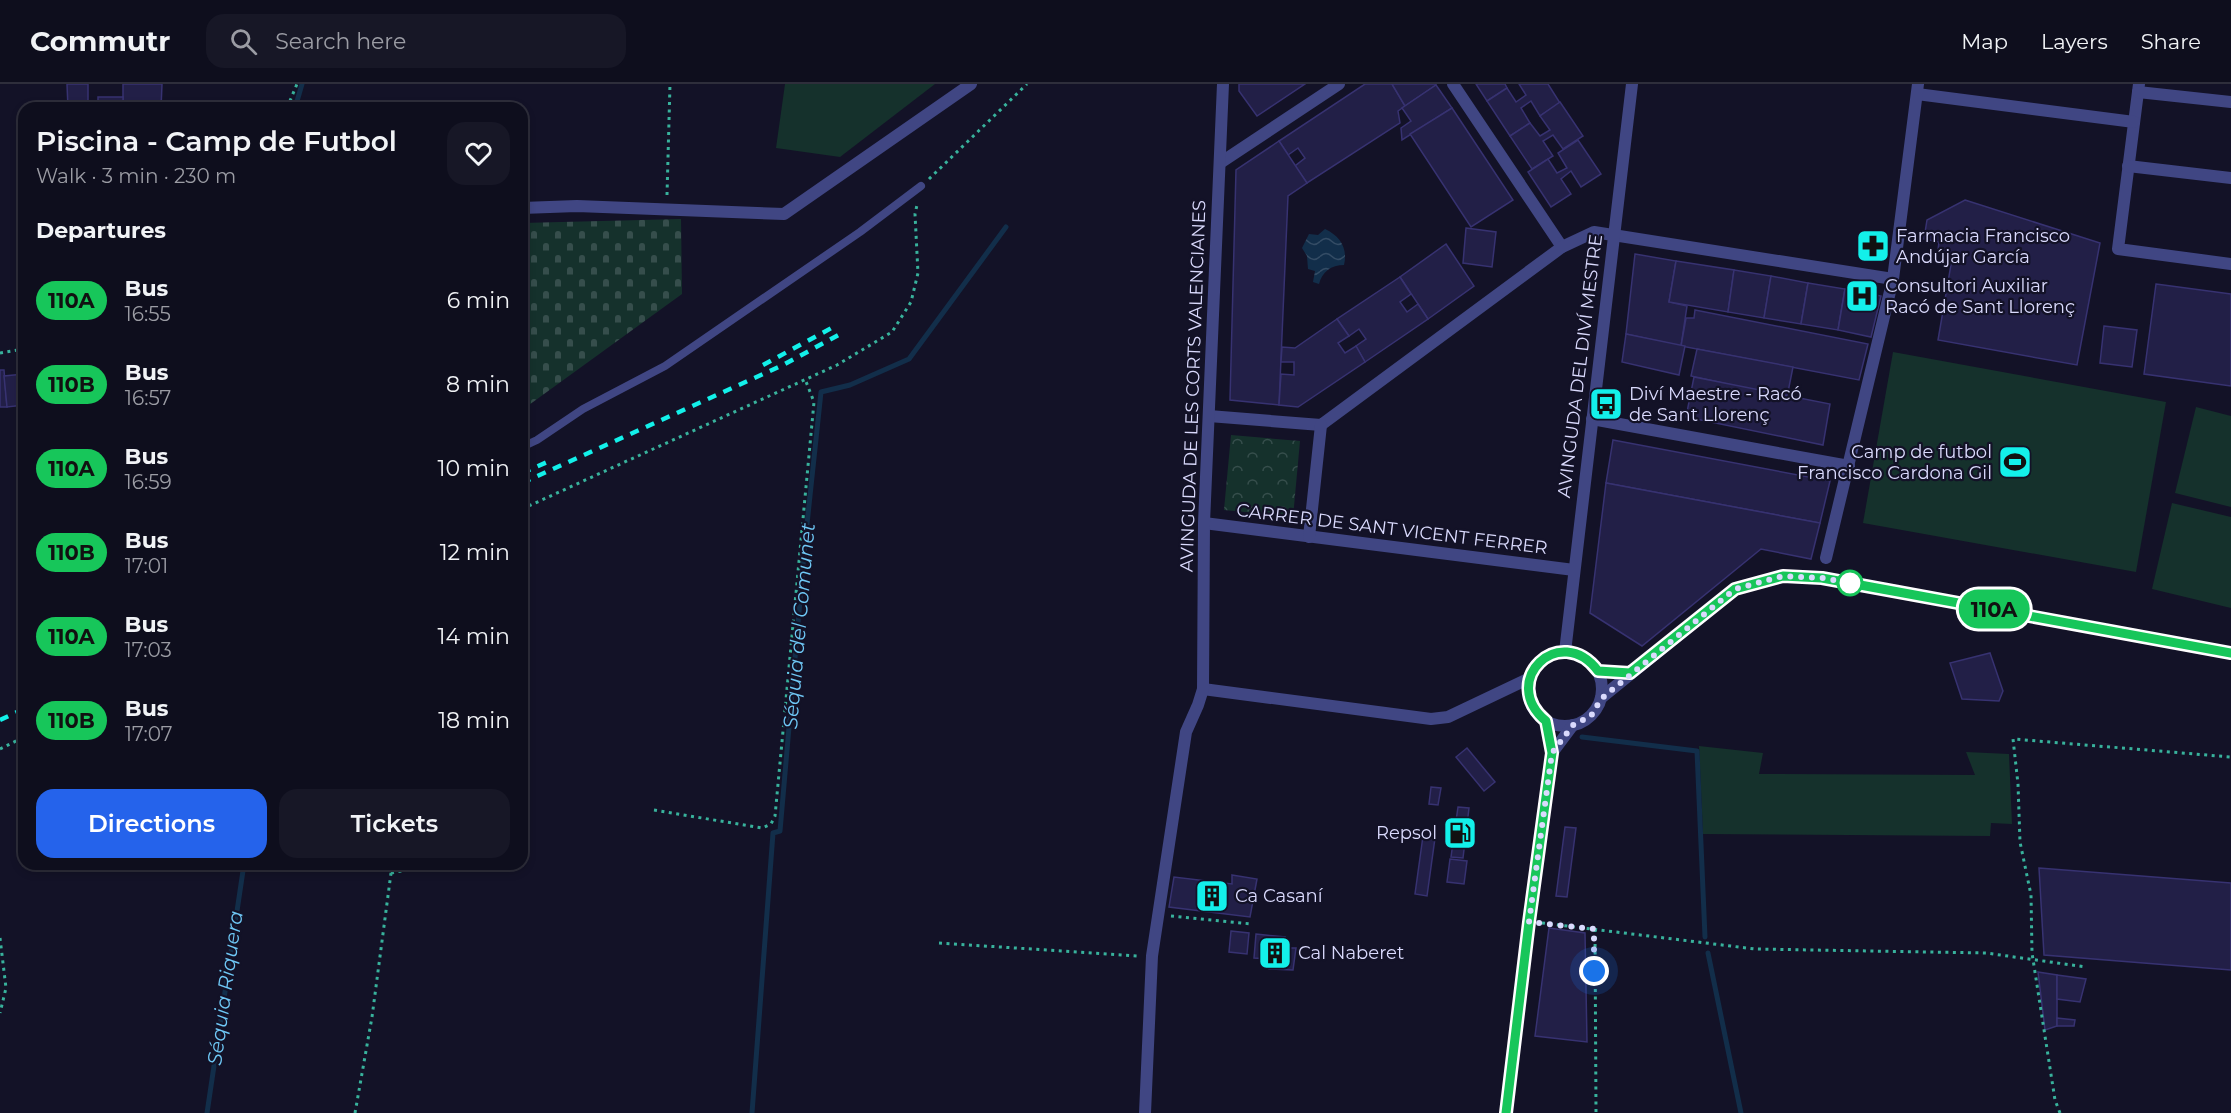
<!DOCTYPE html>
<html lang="en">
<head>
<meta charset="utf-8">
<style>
	body { margin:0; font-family:Montserrat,sans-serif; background:#171726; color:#f1f3f6; height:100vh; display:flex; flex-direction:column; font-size:22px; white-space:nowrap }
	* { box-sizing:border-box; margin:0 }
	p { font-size:20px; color:#9b9ca4 }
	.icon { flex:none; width:33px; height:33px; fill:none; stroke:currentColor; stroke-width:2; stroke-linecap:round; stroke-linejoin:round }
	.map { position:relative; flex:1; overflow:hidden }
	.drawer { position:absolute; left:18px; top:18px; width:510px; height:768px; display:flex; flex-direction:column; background:#0e0e1d; border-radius:18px; box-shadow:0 3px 9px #0003,0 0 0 2px #2e2e3b }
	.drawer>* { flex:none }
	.badge { padding:0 12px; border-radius:20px; font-size:21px; line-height:39px }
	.you { position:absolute; width:30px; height:30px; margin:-15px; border:4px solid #fff; border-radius:50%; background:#1a73e8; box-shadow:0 0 0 9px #1a73e833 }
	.map>.badge { position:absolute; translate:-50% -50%; box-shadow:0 0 0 3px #fff }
	h2 { padding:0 18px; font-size:22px; line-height:54px }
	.round { display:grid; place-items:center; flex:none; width:63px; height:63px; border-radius:18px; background:#171726 }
	.overview { display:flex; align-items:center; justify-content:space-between; height:102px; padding:0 18px }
	h1 { font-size:28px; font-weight:600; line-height:45px }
	.cta { display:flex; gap:12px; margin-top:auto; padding:12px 18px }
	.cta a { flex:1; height:69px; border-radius:18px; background:#2563eb; color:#fff; font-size:24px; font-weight:600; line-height:69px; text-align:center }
	.cta a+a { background:#171726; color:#f1f3f6 }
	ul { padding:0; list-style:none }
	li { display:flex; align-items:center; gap:18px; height:84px; padding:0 18px }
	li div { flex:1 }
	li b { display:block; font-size:22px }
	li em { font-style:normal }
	li .badge { min-width:66px; font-weight:700; text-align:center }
	header { display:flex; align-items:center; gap:36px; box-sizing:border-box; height:84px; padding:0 30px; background:#0e0e1d; border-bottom:2px solid #2e2e3b }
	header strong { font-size:28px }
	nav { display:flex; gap:33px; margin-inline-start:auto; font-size:21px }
	.search { width:420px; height:54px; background:#171726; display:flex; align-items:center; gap:15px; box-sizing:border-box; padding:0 21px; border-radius:18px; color:#9b9ca4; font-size:22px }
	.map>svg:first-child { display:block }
	.green { fill:#15312c }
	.cemetery { fill:url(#cemetery-stones) }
	.park { fill:url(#park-crowns) }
	.water { fill:url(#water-waves) }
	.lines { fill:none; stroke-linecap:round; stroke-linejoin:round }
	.stream { stroke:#122e4a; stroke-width:5 }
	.building { fill:#221f47; stroke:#373271; stroke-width:1.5 }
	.path { stroke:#38b29c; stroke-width:3; stroke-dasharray:3 4.5; stroke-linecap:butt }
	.service { stroke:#404683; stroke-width:8 }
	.minor { stroke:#404683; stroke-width:12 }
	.tertiary { stroke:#404683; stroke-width:12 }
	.rail { stroke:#13f0ea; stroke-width:4.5; stroke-dasharray:9 8; stroke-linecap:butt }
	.line-casing { stroke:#fff; stroke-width:14 }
	.line { stroke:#17c65a; stroke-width:9 }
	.walk { stroke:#dadafd; stroke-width:6; stroke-dasharray:0 10.8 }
	.stop-dot { fill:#fff; stroke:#17c65a; stroke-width:3 }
	.labels { text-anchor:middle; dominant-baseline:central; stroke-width:4.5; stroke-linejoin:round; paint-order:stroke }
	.poi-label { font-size:18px; fill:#dadafd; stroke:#131227; text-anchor:start }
	.street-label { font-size:18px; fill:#dadafd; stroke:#131227 }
	.water-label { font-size:20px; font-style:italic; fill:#6fc8f6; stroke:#131227 }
</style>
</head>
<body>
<header>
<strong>Commutr</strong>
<div class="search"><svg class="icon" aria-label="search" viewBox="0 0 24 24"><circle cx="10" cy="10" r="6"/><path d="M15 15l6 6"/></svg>Search here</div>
<nav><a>Map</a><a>Layers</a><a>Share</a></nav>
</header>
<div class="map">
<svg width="2231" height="1029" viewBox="0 0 2231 1029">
	<defs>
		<pattern id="cemetery-stones" width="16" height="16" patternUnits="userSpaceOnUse" patternTransform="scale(1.5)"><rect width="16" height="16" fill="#15312c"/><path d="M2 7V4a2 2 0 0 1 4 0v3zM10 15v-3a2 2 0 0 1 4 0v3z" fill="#364e4c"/></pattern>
		<pattern id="park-crowns" width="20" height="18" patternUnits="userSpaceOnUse" patternTransform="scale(1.5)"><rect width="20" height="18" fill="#15312c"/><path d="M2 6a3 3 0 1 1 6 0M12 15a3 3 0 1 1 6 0" fill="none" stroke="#364e4c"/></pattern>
		<pattern id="water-waves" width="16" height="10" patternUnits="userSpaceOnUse" patternTransform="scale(1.5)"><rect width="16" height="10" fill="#122e4a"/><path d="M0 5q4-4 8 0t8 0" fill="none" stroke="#344c65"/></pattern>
	</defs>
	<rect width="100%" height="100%" fill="#131227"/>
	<g class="green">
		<polygon points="785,0 935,0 840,73 776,64"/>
		<polygon points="1893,268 2166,318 2136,488 1863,439"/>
		<polygon points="2196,323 2231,332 2231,423 2175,409"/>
		<polygon points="2172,419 2231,433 2231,524 2152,505"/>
		<polygon points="1699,662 1763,669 1759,690 1975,691 1966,668 2009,670 2012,740 1991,739 1990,752 1703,750"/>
	</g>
	<polygon class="cemetery" points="681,135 682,210 522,326 522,139"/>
	<polygon class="park" points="1231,351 1300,357 1293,433 1224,426"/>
	<path class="water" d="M 1325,145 C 1340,152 1348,164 1344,181 C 1331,181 1322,188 1319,200 L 1313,198 L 1315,187 L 1308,185 L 1307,172 L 1302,164 L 1309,150 L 1318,151 Z"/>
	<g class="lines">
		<g class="stream">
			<polyline points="295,24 302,0"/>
			<polyline points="1582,653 1697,667 1705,853"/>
			<polyline points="1708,869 1741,1029"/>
			<polyline points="207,1029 244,780"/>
			<polyline points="752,1029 773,749 780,747 805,459 821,308 850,301 909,275 1006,143"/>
		</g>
	</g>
	<g class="building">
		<polygon points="67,0 88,0 88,24 68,24"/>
		<polygon points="123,0 162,0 161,24 123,24"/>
		<polygon points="1239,0 1305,0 1257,32 1239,7"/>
		<polygon points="1365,0 1392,0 1405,22 1398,27 1400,39 1307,99 1295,82 1305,74 1298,64 1288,71 1279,57"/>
		<polygon points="1392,0 1435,0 1436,1 1405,22"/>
		<polygon points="1476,0 1505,0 1507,4 1487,17"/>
		<polygon points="1519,0 1548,0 1560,19 1540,32 1531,17 1521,24 1530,39 1510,52 1487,17 1507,4 1516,18 1526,11"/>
		<polygon points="1436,1 1452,24 1402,56 1401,44 1411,37 1402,24"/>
		<rect x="98" y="13" width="25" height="11"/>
		<polygon points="1560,18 1583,52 1563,65 1553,51 1543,57 1553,72 1532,85 1510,52 1530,39 1540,52 1550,46 1540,32"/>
		<polygon points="1452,24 1513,116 1471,143 1410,50"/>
		<polygon points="1578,56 1601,90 1581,103 1571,87 1561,95 1571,110 1551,123 1528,88 1548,75 1557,89 1567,84 1558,69"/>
		<polygon points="1279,57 1307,99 1288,112 1279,321 1230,316 1236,86"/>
		<polygon points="1965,116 2100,159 2077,281 1938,256 1953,169 1938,166 1939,158 1924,155 1927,136"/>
		<polygon points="1466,144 1496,148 1492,183 1463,179"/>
		<polygon points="1446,160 1474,202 1428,235 1400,193"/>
		<polygon points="1635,170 1676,177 1669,218 1687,222 1681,262 1626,250"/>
		<polygon points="1676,177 1734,186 1728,228 1669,218"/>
		<polygon points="1734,186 1771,192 1764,234 1728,228"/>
		<polygon points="1771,192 1808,199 1801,240 1764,234"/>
		<polygon points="1400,193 1411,210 1400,218 1407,228 1418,220 1428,235 1365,278 1356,262 1366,255 1359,245 1349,252 1337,235"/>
		<polygon points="1808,199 1845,205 1838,246 1801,240"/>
		<polygon points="2156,200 2231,210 2231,302 2144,290"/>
		<polygon points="1845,205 1881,212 1871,253 1838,246"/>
		<polygon points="1695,226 1868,260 1859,296 1681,262 1686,234 1694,234"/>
		<polygon points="1337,235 1349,252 1338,259 1345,269 1356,262 1365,278 1298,323 1279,321 1281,290 1294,291 1294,278 1281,278 1282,263 1295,264"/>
		<polygon points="2104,242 2137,246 2132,283 2100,279"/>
		<polygon points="1626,250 1685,262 1679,291 1622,278"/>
		<polygon points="1697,265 1793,283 1787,313 1691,292"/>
		<polygon points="0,286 4,286 7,323 0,323"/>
		<polygon points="24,290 24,321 7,323 4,292"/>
		<polygon points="1694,293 1830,320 1823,361 1686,333"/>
		<polygon points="1613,356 1830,397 1820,439 1606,399"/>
		<polygon points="1606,399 1820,439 1811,475 1761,465 1642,562 1590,529"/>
		<polygon points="1990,569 2003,607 1999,617 1962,615 1950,579"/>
		<polygon points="1467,664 1495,698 1484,707 1456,673"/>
		<polygon points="1431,703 1441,704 1438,721 1429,720"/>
		<polygon points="1458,723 1469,724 1463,774 1451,773"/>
		<polygon points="1565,743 1576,744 1567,813 1556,812"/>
		<polygon points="1423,752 1435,754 1427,812 1415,810"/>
		<polygon points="1450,775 1467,777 1464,800 1447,798"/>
		<polygon points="2039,784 2231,799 2231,886 2044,871"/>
		<polygon points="1232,791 1257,795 1250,833 1169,823 1174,793 1232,800"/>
		<polygon points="1549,844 1585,849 1587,958 1535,952"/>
		<polygon points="1231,847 1249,849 1247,870 1229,868"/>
		<polygon points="1256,850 1285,853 1284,864 1296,864 1293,886 1269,885 1270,875 1254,874"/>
		<polygon points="2038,888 2057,891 2057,942 2045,946"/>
		<polygon points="2057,891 2086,895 2080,918 2057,915"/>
		<polygon points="2057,934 2075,936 2074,942 2057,942"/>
	</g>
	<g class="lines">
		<g class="path">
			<polyline points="287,24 297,0"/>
			<polyline points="929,95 1027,0"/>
			<polyline points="667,111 670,0"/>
			<polyline points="0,269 24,265"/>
			<polyline points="522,425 837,281 892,248 911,218 918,189 915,130 917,121"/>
			<polyline points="0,665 24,653"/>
			<polyline points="654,726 762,744 771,740 775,732 814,318 805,295"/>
			<polyline points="391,789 436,780"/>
			<polyline points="1171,832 1252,840"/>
			<polyline points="1542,839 1755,865 1986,869 2086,883"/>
			<polyline points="1595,845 1596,1029"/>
			<polyline points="0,854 6,904 0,929"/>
			<polyline points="939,859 1138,872"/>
			<polyline points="355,1029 372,933 391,789 391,780"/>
			<polyline points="2060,1029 2055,1016 2032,869 2031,811 2020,758 2018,700 2013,655 2231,673"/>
		</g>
		<polyline class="service" points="522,363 537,356 583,325 665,282 860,148 921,102"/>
		<g class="minor">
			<polyline points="1453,0 1562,163"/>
			<polyline points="2139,0 2118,165 2231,180"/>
			<polyline points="2138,8 2231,18"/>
			<polyline points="1917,10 2134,38"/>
			<polyline points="1220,79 1339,0"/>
			<polyline points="2128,82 2231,94"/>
			<polyline points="522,124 577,122 784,130 971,0"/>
			<polyline points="1209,332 1321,341 1562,163 1594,148 1893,195"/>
			<polyline points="1592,335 1849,382"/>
			<polyline points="1204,439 1574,486"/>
			<polyline points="1309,453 1321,341"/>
			<polyline points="1826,474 1893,195 1918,0"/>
			<polyline points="1565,568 1632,0"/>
			<polyline points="1203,605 1431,635 1448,633 1530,594"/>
			<polyline points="1145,1029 1152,872 1186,648 1198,621 1203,605 1204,439 1223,0"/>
		</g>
		<g class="tertiary">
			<circle cx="1565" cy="605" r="37"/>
			<polyline points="1598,587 1630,589"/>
			<polyline points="1601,614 1735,505 1783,492 1822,494 2231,569"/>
			<polyline points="1552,669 1573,641"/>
			<polyline points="1506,1029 1529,838 1552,669 1546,637"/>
		</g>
		<g class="rail">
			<polyline points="763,281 837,241"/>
			<polyline points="522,389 552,376"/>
			<polyline points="522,399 783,281 844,248"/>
			<polyline points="0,636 24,625"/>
		</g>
	</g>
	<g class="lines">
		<defs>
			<path id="line" d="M 1506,1029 L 1529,838 L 1552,669 L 1546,637 C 1498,597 1560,537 1598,587 L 1630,589 L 1735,505 L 1783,492 L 1822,494 L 2231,569"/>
		</defs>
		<use href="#line" class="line-casing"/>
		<use href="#line" class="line"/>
		<polyline class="walk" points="1594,887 1594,845 1529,838 1552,669 1573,641 1591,632 1601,615 1735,505 1783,492 1822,494 1850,499"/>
	</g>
	<defs>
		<symbol id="pharmacy-square" viewBox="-11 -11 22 22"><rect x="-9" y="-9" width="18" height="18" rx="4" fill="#13f0ea" stroke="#131227"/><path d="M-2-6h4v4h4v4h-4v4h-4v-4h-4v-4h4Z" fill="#111"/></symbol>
		<symbol id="hospital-square" viewBox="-11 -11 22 22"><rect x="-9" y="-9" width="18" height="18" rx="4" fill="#13f0ea" stroke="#131227"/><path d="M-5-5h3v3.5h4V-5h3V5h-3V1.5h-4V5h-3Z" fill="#111"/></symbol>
		<symbol id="bus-square" viewBox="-11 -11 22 22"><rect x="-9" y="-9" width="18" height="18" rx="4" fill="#13f0ea" stroke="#131227"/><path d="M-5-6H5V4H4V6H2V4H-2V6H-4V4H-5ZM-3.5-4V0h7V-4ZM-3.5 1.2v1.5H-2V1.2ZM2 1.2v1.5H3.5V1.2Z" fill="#111"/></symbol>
		<symbol id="stadium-square" viewBox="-11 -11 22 22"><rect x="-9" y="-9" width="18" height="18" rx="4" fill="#13f0ea" stroke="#131227"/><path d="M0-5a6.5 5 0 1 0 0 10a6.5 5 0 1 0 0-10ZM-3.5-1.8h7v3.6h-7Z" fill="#111"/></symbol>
		<symbol id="fuel-square" viewBox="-11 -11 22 22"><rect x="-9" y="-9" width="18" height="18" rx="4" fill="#13f0ea" stroke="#131227"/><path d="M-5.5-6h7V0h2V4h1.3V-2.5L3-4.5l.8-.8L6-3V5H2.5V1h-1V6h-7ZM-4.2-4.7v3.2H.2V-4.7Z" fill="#111"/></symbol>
		<symbol id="building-square" viewBox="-11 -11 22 22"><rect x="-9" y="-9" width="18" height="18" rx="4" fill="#13f0ea" stroke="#131227"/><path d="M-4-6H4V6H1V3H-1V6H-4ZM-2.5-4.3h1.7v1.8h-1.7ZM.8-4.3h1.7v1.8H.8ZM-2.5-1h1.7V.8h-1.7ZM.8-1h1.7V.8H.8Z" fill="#111"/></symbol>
	</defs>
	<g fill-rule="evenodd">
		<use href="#pharmacy-square" x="1854" y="143" width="38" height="38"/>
		<use href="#hospital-square" x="1843" y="193" width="38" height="38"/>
		<use href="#bus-square" x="1587" y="301" width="38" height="38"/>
		<use href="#stadium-square" x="1996" y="359" width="38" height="38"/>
		<use href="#fuel-square" x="1441" y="730" width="38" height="38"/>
		<use href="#building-square" x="1193" y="793" width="38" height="38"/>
		<use href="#building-square" x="1256" y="850" width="38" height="38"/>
	</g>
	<circle class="stop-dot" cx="1850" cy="499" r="12"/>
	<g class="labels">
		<g class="poi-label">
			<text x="1896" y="152">Farmacia Francisco<tspan x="1896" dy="21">Andújar García</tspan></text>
			<text x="1885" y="202">Consultori Auxiliar<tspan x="1885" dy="21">Racó de Sant Llorenç</tspan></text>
			<text x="1629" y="310">Diví Maestre - Racó<tspan x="1629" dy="21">de Sant Llorenç</tspan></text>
			<text x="1992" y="368" text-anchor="end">Camp de futbol<tspan x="1992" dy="21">Francisco Cardona Gil</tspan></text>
			<text x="1437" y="749" text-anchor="end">Repsol</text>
			<text x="1235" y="812">Ca Casaní</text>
			<text x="1298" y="869">Cal Naberet</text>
		</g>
		<g class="street-label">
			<text transform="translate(1580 282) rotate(-83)">AVINGUDA DEL DIVÍ MESTRE</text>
			<text transform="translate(1193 302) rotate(-88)">AVINGUDA DE LES CORTS VALENCIANES</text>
			<text transform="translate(1392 445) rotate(7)">CARRER DE SANT VICENT FERRER</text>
		</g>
		<g class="water-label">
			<text transform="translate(799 542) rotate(-85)">Séquia del Comunet</text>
			<text transform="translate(225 904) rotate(-82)">Séquia Riquera</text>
		</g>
	</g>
</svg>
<div class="you" style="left:1594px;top:887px"></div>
<b class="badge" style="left:1994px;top:525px;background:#17c65a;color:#111">110A</b>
<section class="drawer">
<div class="overview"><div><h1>Piscina - Camp de Futbol</h1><p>Walk · 3 min · 230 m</p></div><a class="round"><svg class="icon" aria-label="heart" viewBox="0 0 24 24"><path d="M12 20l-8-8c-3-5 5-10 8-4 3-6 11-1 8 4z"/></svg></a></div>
<h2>Departures</h2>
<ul>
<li><span class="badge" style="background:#17c65a;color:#111">110A</span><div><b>Bus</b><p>16:55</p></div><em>6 min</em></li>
<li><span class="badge" style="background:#17c65a;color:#111">110B</span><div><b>Bus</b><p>16:57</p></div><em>8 min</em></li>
<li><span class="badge" style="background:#17c65a;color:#111">110A</span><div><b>Bus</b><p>16:59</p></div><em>10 min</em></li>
<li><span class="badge" style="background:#17c65a;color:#111">110B</span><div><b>Bus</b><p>17:01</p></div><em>12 min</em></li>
<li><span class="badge" style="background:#17c65a;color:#111">110A</span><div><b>Bus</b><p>17:03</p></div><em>14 min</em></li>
<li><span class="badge" style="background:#17c65a;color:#111">110B</span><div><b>Bus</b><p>17:07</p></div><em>18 min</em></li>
</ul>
<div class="cta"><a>Directions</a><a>Tickets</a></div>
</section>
</div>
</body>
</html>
